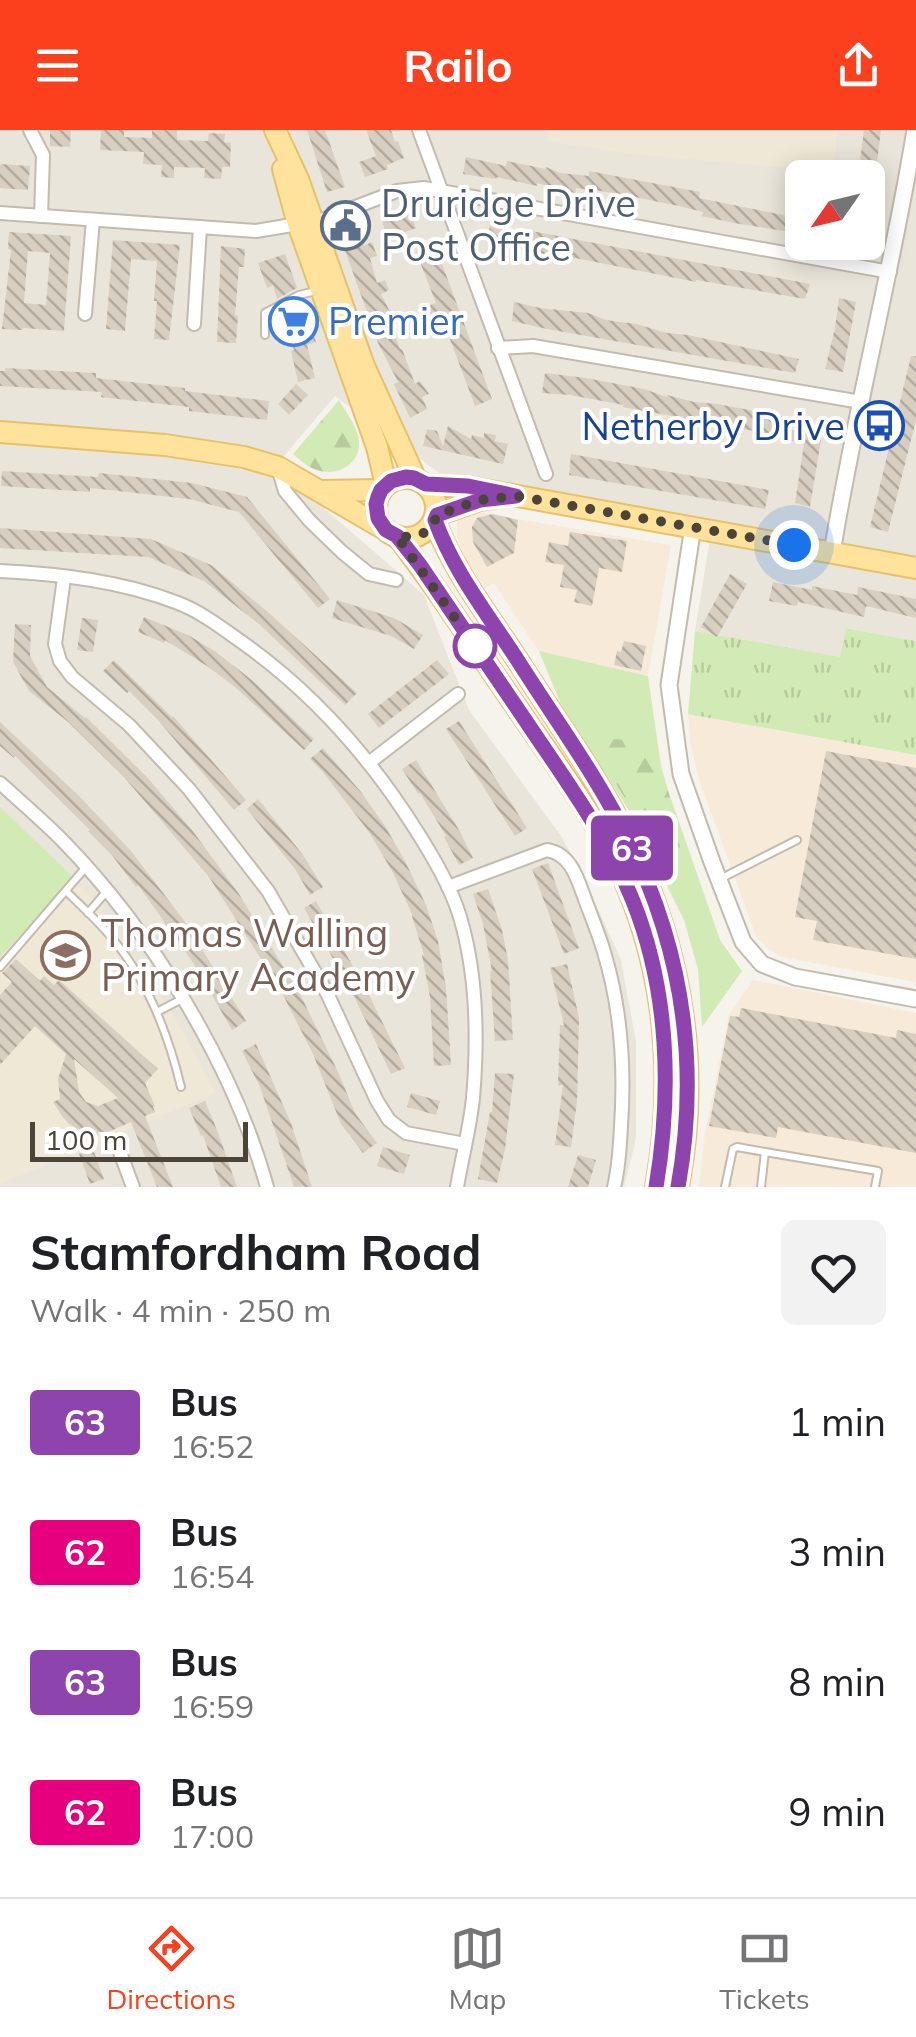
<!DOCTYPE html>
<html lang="en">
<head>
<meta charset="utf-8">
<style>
	body { margin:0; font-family:Mulish,sans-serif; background:#f2f2f2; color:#202124; height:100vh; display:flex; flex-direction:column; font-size:38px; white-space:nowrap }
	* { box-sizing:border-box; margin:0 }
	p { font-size:32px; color:#757577 }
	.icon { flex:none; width:55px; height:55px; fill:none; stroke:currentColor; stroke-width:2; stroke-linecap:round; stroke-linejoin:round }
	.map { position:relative; height:1057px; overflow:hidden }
	.panel { display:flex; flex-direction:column; background:#fff; flex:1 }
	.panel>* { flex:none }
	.badge { padding:0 20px; border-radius:8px; font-size:35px; line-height:65px }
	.needle { width:65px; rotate:236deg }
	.fabs { position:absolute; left:785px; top:30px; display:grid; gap:20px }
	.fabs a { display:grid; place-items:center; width:100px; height:100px; border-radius:15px; background:#fff; box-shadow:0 5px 25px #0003; font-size:50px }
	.scale { position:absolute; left:30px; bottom:25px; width:218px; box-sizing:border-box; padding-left:10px; border:5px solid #4b4439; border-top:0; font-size:28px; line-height:35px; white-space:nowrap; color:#4b4439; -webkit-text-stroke:8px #fff; paint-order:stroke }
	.you { position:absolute; width:50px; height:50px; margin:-25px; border:8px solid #fff; border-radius:50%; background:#1a73e8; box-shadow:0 0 0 15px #1a73e833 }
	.map>.badge { position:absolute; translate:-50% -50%; box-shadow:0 0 0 5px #fff }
	.round { display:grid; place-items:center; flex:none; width:105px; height:105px; border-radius:15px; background:#f2f2f2 }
	.head { display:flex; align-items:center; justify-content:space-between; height:170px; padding:0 30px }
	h1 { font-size:48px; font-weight:700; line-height:75px }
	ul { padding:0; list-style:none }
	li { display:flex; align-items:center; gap:30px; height:130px; padding:0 30px }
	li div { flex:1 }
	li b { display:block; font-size:38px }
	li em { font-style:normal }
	li .badge { min-width:110px; font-weight:700; text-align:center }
	header { display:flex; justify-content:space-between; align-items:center; height:130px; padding:0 30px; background:#fc3f1d; color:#fff; font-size:45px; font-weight:700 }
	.dock { display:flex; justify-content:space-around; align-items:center; height:140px; border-top:2px solid #e0e0e0; background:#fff; font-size:28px; color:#757577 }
	.dock a { display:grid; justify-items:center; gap:5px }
	.dock .active { color:#fc3f1d }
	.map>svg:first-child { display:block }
	.residential { fill:#eae5da; fill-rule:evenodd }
	.commercial { fill:#f7ead8 }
	.education { fill:#efe8d6 }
	.grass { fill:#d2eab5 }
	.forest { fill:url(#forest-firs) }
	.park { fill:url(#park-tufts) }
	.building { fill:url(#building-back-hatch); fill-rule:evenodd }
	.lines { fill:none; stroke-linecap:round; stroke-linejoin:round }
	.service-casing { stroke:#c2bbae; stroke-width:10 }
	.minor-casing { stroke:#c2bbae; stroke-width:16 }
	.tertiary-casing { stroke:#c2bbae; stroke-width:19 }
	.primary-casing { stroke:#e6c16a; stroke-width:24 }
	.service { stroke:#fff; stroke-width:6 }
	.minor { stroke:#fff; stroke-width:12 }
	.tertiary { stroke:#fff; stroke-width:15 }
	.primary { stroke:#ffe39c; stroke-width:20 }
	.line-casing { stroke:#fff; stroke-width:22 }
	.line { stroke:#8e44ad; stroke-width:15 }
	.walk { stroke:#4b4439; stroke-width:10; stroke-dasharray:0 18 }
	.stop-dot { fill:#fff; stroke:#8e44ad; stroke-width:5 }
	.labels { text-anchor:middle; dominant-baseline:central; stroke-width:8; stroke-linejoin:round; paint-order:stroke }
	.service-label { font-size:38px; fill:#4e5e75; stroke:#fff; text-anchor:start }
	.shop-label { font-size:38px; fill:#366cbe; stroke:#fff; text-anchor:start }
	.transit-label { font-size:38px; fill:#164399; stroke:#fff; text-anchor:end }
	.education-label { font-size:38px; fill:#785e54; stroke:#fff; text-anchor:start }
</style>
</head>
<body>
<header><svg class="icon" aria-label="menu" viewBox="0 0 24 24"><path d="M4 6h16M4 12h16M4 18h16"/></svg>Railo<svg class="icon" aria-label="share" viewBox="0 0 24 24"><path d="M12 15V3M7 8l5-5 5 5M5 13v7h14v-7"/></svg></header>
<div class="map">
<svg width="916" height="1057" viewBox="0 0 916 1057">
	<defs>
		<pattern id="forest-firs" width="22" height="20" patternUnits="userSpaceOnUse" patternTransform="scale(2.5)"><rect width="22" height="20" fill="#d2eab5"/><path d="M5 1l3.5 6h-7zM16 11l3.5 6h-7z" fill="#b6ca9c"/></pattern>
		<pattern id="park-tufts" width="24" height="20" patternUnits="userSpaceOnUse" patternTransform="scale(2.5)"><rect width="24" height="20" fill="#d2eab5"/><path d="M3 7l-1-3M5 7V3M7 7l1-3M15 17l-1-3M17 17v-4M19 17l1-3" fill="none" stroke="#b6ca9c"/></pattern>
		<pattern id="building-back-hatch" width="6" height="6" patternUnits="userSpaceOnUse" patternTransform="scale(2.5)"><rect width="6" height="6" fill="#d8cfc1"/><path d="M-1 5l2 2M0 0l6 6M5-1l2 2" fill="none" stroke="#b1aa9e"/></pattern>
	</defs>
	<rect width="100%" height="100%" fill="#f6f3ec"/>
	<path class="residential" d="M 0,0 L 916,0 L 916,511 L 847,498 L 841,528 L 695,501 L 713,389 L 439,343 L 335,266 L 278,333 L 318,373 L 424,465 L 469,580 L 561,706 L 584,748 L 621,830 L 636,912 L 636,1009 L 624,1057 L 0,1057 ZM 802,48 L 868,48 L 868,112 L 802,112 Z"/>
	<g class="commercial">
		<polygon points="470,383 482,383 671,415 648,546 539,521 494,453 485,458 465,428 457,406 457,391"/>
		<polygon points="688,584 916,625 916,852 782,827 768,819 756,806 699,649 691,617"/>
		<polygon points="753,850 916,883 916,1057 699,1057 705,1003 729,885"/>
	</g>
	<g class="education">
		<polygon points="548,0 837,0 834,42 632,24 547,11"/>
		<polygon points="0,677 97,773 169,877 216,963 0,1054"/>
	</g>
	<g class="grass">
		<polygon points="539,521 648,546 662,643 720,810 742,841 702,897 698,839 684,790 630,682 562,577"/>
		<polygon points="0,677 73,747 0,827"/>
	</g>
	<g class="forest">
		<path d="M 339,270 C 345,281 355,293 358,306 C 365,333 336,350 312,338 C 305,335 299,329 293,324 Z"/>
		<polygon points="588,608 654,611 680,703 679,743 658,738 633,681"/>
	</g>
	<polygon class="park" points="846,498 916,511 916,625 688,584 695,501 840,527"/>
	<g class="building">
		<polygon points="50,0 71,0 70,17 50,16"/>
		<polygon points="101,0 124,0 124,7 152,8 152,0 177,0 177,10 208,11 209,3 225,4 224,12 231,13 230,37 222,37 221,49 204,48 205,38 174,37 174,48 161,47 162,35 143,34 144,22 100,20"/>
		<polygon points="307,0 325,0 345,57 327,62"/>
		<polygon points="366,0 391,0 395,12 398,11 404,28 387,35 388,39 365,47 359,32 376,26"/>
		<polygon points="864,0 881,0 875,48 858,48"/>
		<polygon points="466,27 506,36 507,31 546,39 546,37 560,43 589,46 589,41 700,62 699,68 802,89 802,104 734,93 702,86 703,82 679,76 615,63 576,58 575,63 537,53 537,56 497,47 496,49 463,44"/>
		<polygon points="0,34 30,36 28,60 0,58"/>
		<polygon points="410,81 416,98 389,108 382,92"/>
		<polygon points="490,95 526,102 526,100 810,154 805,169 696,150 696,152 550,123 549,125 487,113"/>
		<path d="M 9,102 L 71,106 L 64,201 L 23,198 L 22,200 L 2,199 L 11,120 L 8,119 ZM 28,121 L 50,123 L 46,175 L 24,173 Z"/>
		<polygon points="359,102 364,116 372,112 377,126 370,128 377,153 385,150 389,160 381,164 395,192 391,193 400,219 402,219 415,254 420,251 429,264 422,267 427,279 410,288 394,254 398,252 378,213 341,109"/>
		<polygon points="113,110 180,115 169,210 154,209 157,171 154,171 157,131 131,129 125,201 106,199"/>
		<polygon points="435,115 492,269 475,276 442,188 430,192 424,177 436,173 416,122"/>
		<polygon points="221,116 245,119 244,137 239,137 235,185 238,186 236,213 217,212"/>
		<polygon points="285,124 297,158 277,169 273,155 267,158 258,133"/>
		<polygon points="839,168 856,172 843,242 825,239 835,198"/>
		<polygon points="302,171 316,212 307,215 315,248 298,252 291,221 294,220 286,194 279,196 275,185"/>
		<polygon points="514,172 540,178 588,183 606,190 636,194 667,203 688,205 799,229 795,243 547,199 512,191"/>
		<polygon points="911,226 916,226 916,290 888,402 870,397"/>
		<polygon points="5,238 96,243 96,248 185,258 185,261 269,271 267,290 189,281 189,277 101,267 102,262 0,256 0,241 5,241"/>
		<polygon points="545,243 586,248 644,259 667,267 667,265 694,272 717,274 786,287 784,299 822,304 810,377 795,373 804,314 754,301 623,277 624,275 570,265 542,263"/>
		<polygon points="296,254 308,265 289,285 278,274"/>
		<polygon points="448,296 471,309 472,305 484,308 484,303 496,305 495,311 508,314 503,334 423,316 427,299 437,301 443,316"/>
		<polygon points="571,324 769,360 765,379 569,345"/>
		<polygon points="2,341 98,347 99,343 192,353 247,367 330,469 318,478 239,382 189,369 118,361 90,358 90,362 1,356"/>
		<polygon points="493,384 518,390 514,423 487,437 473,412 472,397 477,388"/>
		<polygon points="0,398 151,409 211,435 269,483 357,563 345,575 260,495 204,451 148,427 0,418"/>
		<polygon points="570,402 627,411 622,442 599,438 592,476 574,472 577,460 560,457 564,435 545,432 549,412 568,416"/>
		<polygon points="730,444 747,454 717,507 701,497"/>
		<polygon points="773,452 812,460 812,456 857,465 858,457 916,469 916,488 866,476 864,487 798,472 797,476 769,471"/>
		<polygon points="337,470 394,488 423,505 414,519 391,506 332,488"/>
		<polygon points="144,487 188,505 216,522 253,551 314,609 304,620 235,557 207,536 165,510 164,513 138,502"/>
		<polygon points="82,488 98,490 93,522 77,520"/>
		<polygon points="15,494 31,495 30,526 47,557 85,588 86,587 147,647 192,700 239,764 301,866 339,944 355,983 377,1013 363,1023 341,994 313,924 280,859 209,747 124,647 67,591 29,561 13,532"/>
		<polygon points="624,511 646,516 641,541 614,535 617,521 621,522"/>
		<polygon points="114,530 172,587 173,586 246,670 234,680 157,589 129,561 127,563 103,541"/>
		<polygon points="437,530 449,544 379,598 368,584"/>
		<polygon points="459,591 527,698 515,706 446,599"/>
		<polygon points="0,592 78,665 131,721 186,793 246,891 232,900 194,834 138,755 136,757 111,724 88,701 90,700 15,626 14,628 0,616"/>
		<polygon points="323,618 361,662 385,696 405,731 426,775 438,811 446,858 451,935 434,936 430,867 422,825 424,825 412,786 413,786 392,741 369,702 322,641 310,629"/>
		<polygon points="826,621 916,638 916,829 813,810 817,791 795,787"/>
		<polygon points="416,630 459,700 473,728 459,735 444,707 446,706 420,663 418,664 402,639"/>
		<polygon points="258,669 303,725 323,757 310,765 295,739 247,679"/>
		<polygon points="548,733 579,818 564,824 532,739"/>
		<polygon points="488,759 502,800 508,830 513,910 495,911 490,841 492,841 483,794 473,764"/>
		<polygon points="316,771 355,840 356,839 405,938 391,944 351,860 304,778"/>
		<path d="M 16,829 L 40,851 L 44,846 L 54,855 L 59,850 L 158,939 L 145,953 L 155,976 L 153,977 L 155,982 L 145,986 L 173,1057 L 157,1057 L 131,992 L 108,1002 L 98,1002 L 98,1005 L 88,1002 L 89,1005 L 69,994 L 62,986 L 53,972 L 60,969 L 58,949 L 66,924 L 35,896 L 0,935 L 0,865 L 12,852 L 2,843 ZM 74,929 L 118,968 L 98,976 L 86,972 L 79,962 Z"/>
		<polygon points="567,834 579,888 577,971 571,1017 555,1015 563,955 558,955 560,895 564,895 550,838"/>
		<polygon points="741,878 896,908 897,900 916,904 916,1023 778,997 776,1008 709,996 730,886 739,887"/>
		<polygon points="256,914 291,993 312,1057 294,1057 260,957 242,921"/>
		<polygon points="495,943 514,944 505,1019 497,1053 478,1049 490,982 492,982"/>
		<polygon points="411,963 440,971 436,985 407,977"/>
		<polygon points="205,971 217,1000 237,1057 221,1057 203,1005 201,1006 189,978"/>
		<polygon points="383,1017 410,1025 404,1044 377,1036"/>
		<polygon points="93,1019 104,1049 90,1054 79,1024"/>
		<polygon points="578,1025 596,1030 588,1057 568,1057"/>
	</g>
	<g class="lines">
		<defs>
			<g id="service">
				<polyline points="265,205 265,183 299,165 316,161"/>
				<polyline points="720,749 797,710"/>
				<path d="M 67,762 C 81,776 98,791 111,807 C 148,850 168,903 181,957"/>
				<polyline points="88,783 107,761"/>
				<polyline points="0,837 86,737"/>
				<polyline points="157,882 182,869"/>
				<polyline points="725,1057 733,1019 737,1017 765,1022"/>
				<polyline points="761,1057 765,1022 878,1041 875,1057"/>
			</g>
			<g id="minor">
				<polyline points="30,0 43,25 41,86"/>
				<polyline points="419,0 546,344"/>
				<polyline points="0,83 256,101 298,94"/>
				<polyline points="314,93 397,61 424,58 890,142"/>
				<polyline points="85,184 93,90"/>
				<polyline points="194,194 200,97"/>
				<polyline points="498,218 533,216 861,272"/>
				<polyline points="278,337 285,361 309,390 342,422 369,444 396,450"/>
				<path d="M 0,441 C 60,444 122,451 178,473 C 199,481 218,495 236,508 C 310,559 368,624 416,700 C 433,727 451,757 460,787 C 477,844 478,909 473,968 C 470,997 462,1028 457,1057"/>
				<polyline points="64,448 55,514 60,531 72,547 129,595 189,659 268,761 327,863 377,971 389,990 406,1003 465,1014"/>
				<polyline points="370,632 458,564"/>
				<path d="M 0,653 C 21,672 42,690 62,710 C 151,801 233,934 267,1057"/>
				<path d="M 448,757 L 547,720 C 572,724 578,751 586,772 C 592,788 599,805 604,822 C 621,878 625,938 621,996 C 620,1017 619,1037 614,1057"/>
				<polyline points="117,1014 133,1057"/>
			</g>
			<g id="tertiary">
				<polyline points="693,396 669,555 681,644 712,732 743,812 762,834 795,847 916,869"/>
				<path d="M 832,423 C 855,281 892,142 915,0"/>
			</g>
			<g id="primary">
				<polyline points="275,0 298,49 364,236 415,348"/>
				<polyline points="283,39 298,94 377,317 386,355"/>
				<polyline points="0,302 165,315 244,327 278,337 386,400"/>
				<circle cx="406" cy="378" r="30"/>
				<polyline points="426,355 468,357 916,438"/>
				<polyline points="321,361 381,360"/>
				<polyline points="437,385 480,370 499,367"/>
				<path d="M 435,391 C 454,443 490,487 520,534 C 557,592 598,648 628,709 C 682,820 701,935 678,1057"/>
				<path d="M 397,406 C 439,460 476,519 515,575 C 558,638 606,700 633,771 C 668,862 673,962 656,1057"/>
			</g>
		</defs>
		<use href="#service" class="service-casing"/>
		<use href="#minor" class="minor-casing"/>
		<use href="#tertiary" class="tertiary-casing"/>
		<use href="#primary" class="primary-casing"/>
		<use href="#service" class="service"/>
		<use href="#minor" class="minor"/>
		<use href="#tertiary" class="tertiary"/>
		<use href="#primary" class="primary"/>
	</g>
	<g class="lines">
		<defs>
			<path id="line" d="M 656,1057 C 672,962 669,861 633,771 C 609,711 572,659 536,606 C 497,549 459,492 420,435 L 397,406 L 386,400 L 378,388 L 376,374 L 378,367 L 381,360 L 391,351 L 406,347 L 414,348 L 426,354 L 468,356 L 516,366 L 480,370 L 437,385 L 435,390 C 454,443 490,487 520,534 C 557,592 598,648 628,709 C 683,820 700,935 678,1057"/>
		</defs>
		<use href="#line" class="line-casing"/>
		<use href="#line" class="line"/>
		<path class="walk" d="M 475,516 L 397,406 C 416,409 431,404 437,385 L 480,370 L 516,366 L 794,415"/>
	</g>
	<defs>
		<symbol id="civic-ring" viewBox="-11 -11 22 22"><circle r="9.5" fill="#fff" stroke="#5c6f8a" stroke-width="1.5"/><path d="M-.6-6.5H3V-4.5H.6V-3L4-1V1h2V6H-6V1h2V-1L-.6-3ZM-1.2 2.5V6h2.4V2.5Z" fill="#5c6f8a"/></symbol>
		<symbol id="supermarket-ring" viewBox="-11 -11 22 22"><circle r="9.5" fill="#fff" stroke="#3f7fe0" stroke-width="1.5"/><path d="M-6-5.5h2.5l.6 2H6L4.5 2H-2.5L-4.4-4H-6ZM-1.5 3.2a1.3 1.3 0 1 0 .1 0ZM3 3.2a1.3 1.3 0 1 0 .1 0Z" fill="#3f7fe0"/></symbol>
		<symbol id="bus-ring" viewBox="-11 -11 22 22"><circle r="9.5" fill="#fff" stroke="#1a4fb4" stroke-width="1.5"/><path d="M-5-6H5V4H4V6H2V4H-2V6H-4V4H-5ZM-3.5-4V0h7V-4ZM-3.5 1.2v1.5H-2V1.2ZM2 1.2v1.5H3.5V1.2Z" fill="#1a4fb4"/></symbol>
		<symbol id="school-ring" viewBox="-11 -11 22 22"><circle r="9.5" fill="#fff" stroke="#8d6e63" stroke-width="1.5"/><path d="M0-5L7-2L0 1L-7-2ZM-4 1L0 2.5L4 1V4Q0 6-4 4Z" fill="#8d6e63"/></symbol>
	</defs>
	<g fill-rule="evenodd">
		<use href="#civic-ring" x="318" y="68" width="55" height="55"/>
		<use href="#supermarket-ring" x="266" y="164" width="55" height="55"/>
		<use href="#bus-ring" x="852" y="268" width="55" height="55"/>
		<use href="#school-ring" x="38" y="798" width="55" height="55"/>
	</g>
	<circle class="stop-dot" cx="475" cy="516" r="20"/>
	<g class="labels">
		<g class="service-label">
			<text x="381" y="73">Druridge Drive<tspan x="381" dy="44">Post Office</tspan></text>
		</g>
		<g class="shop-label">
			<text x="328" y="191">Premier</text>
		</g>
		<g class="transit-label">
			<text x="845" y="296">Netherby Drive</text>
		</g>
		<g class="education-label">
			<text x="101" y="803">Thomas Walling<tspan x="101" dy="44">Primary Academy</tspan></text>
		</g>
	</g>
</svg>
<div class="fabs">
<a><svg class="needle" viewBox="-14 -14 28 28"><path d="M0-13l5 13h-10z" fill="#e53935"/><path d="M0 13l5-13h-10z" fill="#757577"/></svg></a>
</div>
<div class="scale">100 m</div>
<div class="you" style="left:794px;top:415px"></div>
<b class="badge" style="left:632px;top:718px;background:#8e44ad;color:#fff">63</b>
</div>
<section class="panel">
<div class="head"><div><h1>Stamfordham Road</h1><p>Walk · 4 min · 250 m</p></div><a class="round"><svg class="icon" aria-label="heart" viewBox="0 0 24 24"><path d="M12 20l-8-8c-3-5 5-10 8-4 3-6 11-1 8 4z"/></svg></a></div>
<ul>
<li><span class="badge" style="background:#8e44ad;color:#fff">63</span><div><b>Bus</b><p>16:52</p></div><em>1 min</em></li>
<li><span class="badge" style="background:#e6007e;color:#fff">62</span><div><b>Bus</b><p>16:54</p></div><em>3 min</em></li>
<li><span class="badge" style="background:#8e44ad;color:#fff">63</span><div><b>Bus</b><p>16:59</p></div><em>8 min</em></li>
<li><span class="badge" style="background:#e6007e;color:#fff">62</span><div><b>Bus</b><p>17:00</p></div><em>9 min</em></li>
</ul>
</section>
<nav class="dock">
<a class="active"><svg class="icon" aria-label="directions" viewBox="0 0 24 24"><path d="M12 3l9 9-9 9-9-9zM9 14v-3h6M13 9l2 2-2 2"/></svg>Directions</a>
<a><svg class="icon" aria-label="map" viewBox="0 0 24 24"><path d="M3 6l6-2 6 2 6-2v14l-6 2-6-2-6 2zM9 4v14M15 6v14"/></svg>Map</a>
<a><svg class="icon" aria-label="tickets" viewBox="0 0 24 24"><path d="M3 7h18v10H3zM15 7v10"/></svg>Tickets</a>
</nav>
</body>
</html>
